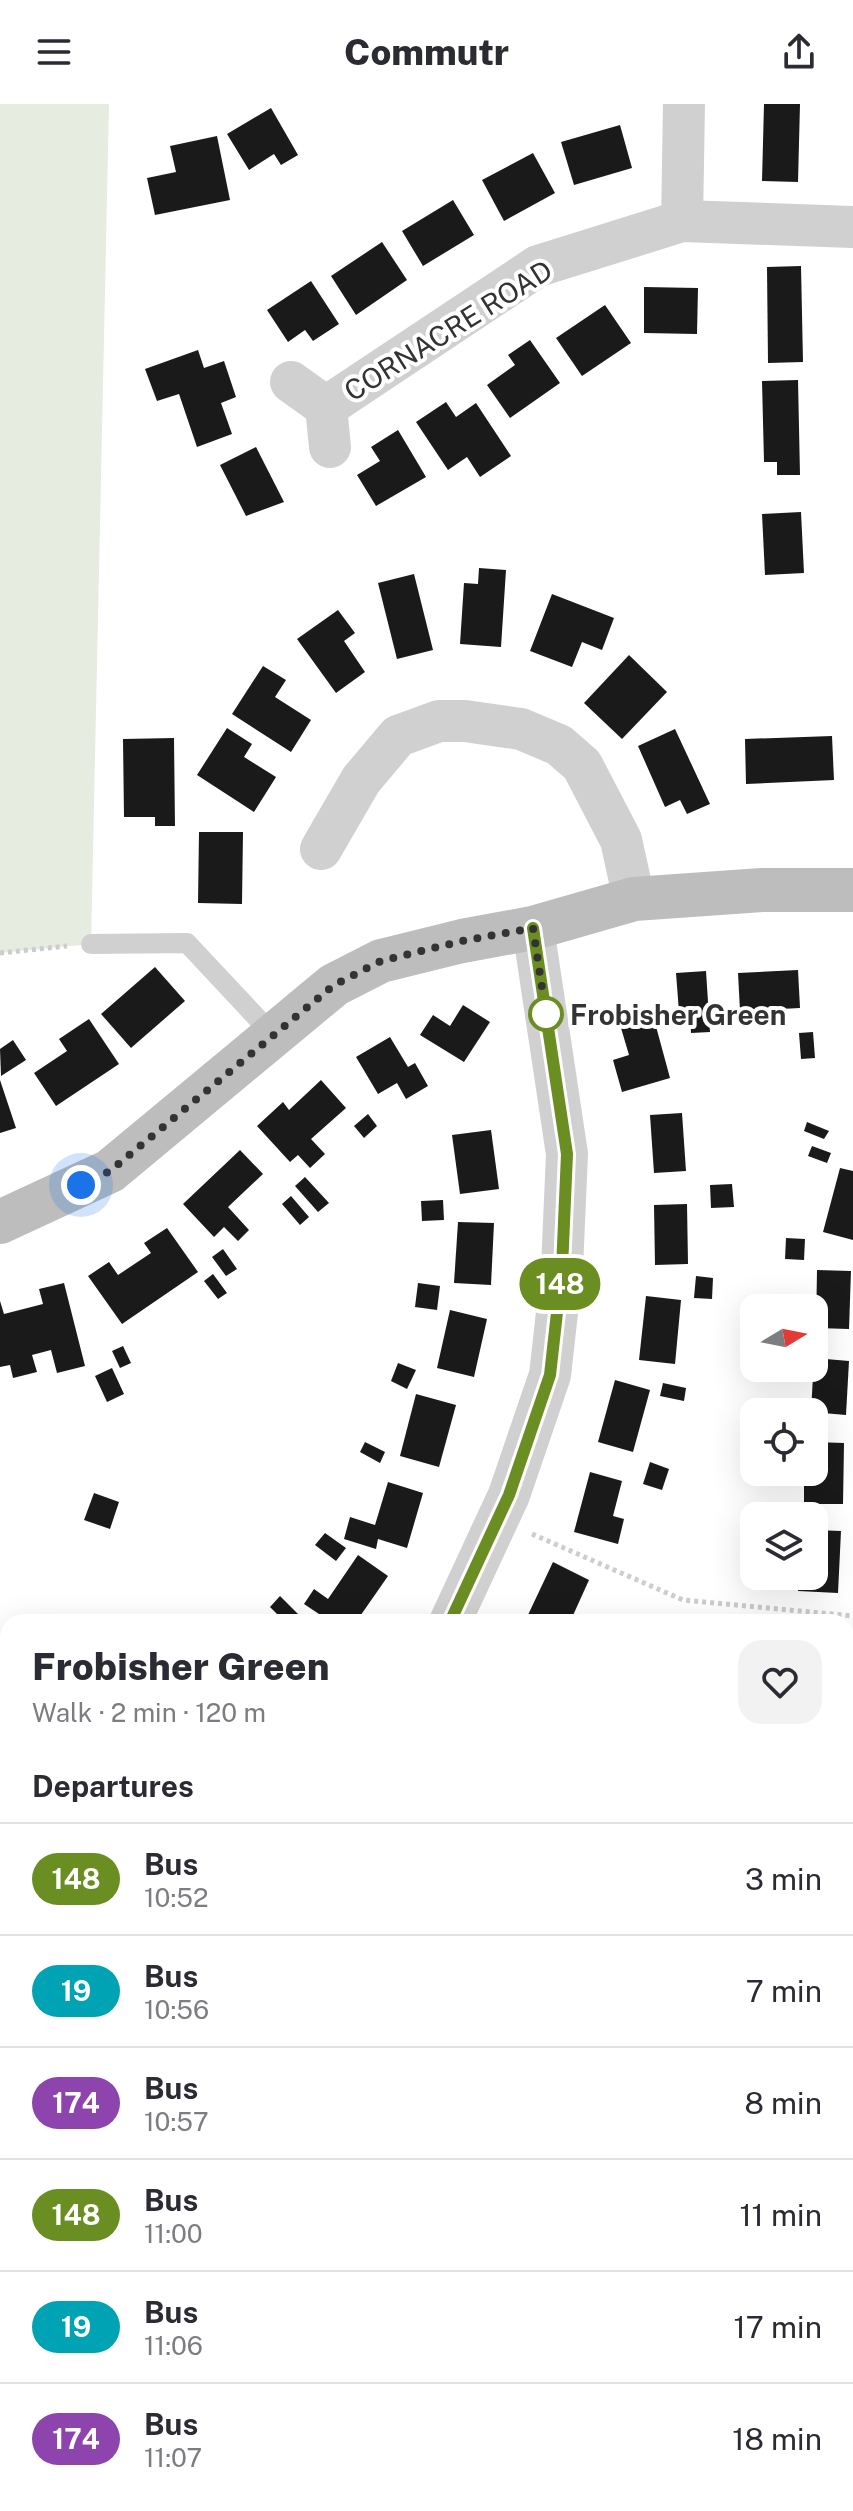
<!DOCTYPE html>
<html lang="en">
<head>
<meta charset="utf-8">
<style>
	body { margin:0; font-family:"Public Sans",sans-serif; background:#f2f2f3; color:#2b2b33; height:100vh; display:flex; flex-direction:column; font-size:30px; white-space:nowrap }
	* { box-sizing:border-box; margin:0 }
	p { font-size:26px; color:#7c7c81 }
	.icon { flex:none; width:44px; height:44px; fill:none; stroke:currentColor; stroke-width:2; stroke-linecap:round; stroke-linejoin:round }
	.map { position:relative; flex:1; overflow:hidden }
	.panel { position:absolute; left:0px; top:1510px; width:854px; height:898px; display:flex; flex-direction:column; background:#fff; border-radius:24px 24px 0 0; box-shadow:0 8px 32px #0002 }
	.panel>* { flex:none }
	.badge { padding:0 16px; border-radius:26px; font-size:28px; line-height:52px }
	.needle { width:52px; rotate:80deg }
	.fabs { position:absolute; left:740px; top:1190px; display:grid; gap:16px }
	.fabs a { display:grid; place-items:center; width:88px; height:88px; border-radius:16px; background:#fff; box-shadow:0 8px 32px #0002; font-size:40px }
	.you { position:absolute; width:40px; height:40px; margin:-20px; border:6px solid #fff; border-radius:50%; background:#1a73e8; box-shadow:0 0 0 12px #1a73e833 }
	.map>.badge { position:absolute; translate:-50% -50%; box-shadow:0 0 0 4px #fff }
	h2 { padding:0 32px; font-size:30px; line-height:72px }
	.round { display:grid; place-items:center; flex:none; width:84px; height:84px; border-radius:24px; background:#f2f2f3 }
	.head { display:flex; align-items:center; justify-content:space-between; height:136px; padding:0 32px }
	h1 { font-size:38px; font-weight:800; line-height:60px }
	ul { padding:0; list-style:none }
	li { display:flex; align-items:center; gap:24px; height:112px; padding:0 32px; border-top:2px solid #e1e1e2 }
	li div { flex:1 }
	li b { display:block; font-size:30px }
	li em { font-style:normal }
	li .badge { min-width:88px; font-weight:700; text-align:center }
	header { display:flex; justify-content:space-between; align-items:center; height:104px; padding:0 32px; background:#fff; font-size:36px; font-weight:800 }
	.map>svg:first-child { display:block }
	.green { fill:#e6ecdf }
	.building { fill:#1a1a1a }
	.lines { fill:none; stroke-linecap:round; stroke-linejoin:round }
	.path { stroke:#cdcdcd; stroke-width:5; stroke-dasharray:4 4; stroke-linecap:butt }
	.lane { stroke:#d0d0d0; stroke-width:20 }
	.street { stroke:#d0d0d0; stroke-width:42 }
	.secondary { stroke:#bdbdbd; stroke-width:44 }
	.line-casing { stroke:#fff; stroke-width:18 }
	.line { stroke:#6b8e23; stroke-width:12 }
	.walk { stroke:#333; stroke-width:8; stroke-dasharray:0 14.4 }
	.stop-dot { fill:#fff; stroke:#6b8e23; stroke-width:4 }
	.labels { text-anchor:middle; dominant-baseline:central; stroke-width:8; stroke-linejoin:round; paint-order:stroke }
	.street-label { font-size:28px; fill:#333; stroke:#fff }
	.stop-label { font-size:28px; font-weight:bold; fill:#333; stroke:#fff; text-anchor:start }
</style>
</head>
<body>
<header><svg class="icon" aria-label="menu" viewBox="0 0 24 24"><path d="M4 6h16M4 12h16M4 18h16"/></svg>Commutr<svg class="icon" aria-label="share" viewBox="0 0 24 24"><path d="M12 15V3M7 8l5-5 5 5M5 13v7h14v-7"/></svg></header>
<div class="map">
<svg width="853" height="2407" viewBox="0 0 853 2407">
	<rect width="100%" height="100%" fill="#fff"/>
	<g class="green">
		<polygon points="0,0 109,0 91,840 0,849"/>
		<polygon points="564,2400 761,2400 766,2407 564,2407"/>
	</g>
	<g class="building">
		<polygon points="764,0 800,0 798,78 762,77"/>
		<polygon points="271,4 298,51 281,61 274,50 249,66 227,30"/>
		<polygon points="620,21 632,64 574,81 561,38"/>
		<polygon points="217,32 230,96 155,111 147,74 176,68 170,42"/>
		<polygon points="533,49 555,89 504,117 482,76"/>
		<polygon points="453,96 474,131 423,162 402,127"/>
		<polygon points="382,138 407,176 356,211 331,172"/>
		<polygon points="801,162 803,258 768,259 767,163"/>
		<polygon points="311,177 339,220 313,237 305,226 288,238 267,206"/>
		<polygon points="644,183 698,184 697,230 644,229"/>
		<polygon points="605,201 631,239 582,272 556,234"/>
		<polygon points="530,236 560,279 510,314 487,281 515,261 508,251"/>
		<polygon points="198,246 204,264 224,257 236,293 221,299 232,330 197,343 179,290 157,297 145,265"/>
		<polygon points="798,276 800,371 777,371 777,358 764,358 762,277"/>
		<polygon points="446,298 456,313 476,299 511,352 480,373 467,353 448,366 416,318"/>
		<polygon points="398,326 426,373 376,402 357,371 380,357 371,343"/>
		<polygon points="256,343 284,398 246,412 220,361"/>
		<polygon points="801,408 804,469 765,471 762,410"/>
		<polygon points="479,464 506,466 501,543 460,540 464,479 478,480"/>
		<polygon points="414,470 433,546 397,555 378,479"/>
		<polygon points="552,490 614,514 602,546 582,538 572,563 530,547"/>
		<polygon points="338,506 355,529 344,537 365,568 336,589 297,535"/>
		<polygon points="629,551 667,588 622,635 584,599"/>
		<polygon points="263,562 286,576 275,593 311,616 291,648 232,610"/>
		<polygon points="227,624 252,640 244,653 276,673 254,708 197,671"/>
		<polygon points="675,625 710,700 687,710 680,696 665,703 638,642"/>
		<polygon points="832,632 834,676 746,680 745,635"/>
		<polygon points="174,634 175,722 155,722 155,713 124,713 123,635"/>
		<polygon points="199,728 243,728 242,800 198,799"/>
		<polygon points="155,863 185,897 131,944 101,910"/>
		<polygon points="798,866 800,904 740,907 738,869"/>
		<polygon points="706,867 710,928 691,929 690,908 679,908 676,869"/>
		<polygon points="463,901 490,918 464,958 420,931 433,911 450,922"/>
		<polygon points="89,915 119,960 56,1002 34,969 67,947 59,935"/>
		<polygon points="654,915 670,974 622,988 613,956 629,951 621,924"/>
		<polygon points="813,928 815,954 801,955 799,929"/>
		<polygon points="390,933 408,963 415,959 428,982 406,995 397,979 378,990 356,953"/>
		<polygon points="13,936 26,956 1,972 0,945"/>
		<polygon points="0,976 16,1024 0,1029"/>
		<polygon points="321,976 346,1004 311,1035 325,1050 310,1064 298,1051 290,1058 257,1022 283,998 289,1006"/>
		<polygon points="682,1009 686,1067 654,1069 650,1011"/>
		<polygon points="368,1010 377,1022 364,1034 354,1022"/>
		<polygon points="807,1018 829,1027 824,1035 804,1027"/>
		<polygon points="491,1026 499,1085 460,1090 452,1031"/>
		<polygon points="812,1042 831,1049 827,1059 808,1052"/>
		<polygon points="240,1046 263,1070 228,1103 249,1126 238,1137 224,1123 214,1133 183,1100"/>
		<polygon points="840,1064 853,1067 853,1136 823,1128"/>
		<polygon points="305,1073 329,1099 318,1108 295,1082"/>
		<polygon points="732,1080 734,1103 711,1104 710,1081"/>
		<polygon points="291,1092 309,1113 300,1121 282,1100"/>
		<polygon points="443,1096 444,1116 422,1117 421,1097"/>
		<polygon points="687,1100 688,1160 655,1161 654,1101"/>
		<polygon points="458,1118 494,1119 491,1181 454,1179"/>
		<polygon points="167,1124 198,1168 122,1220 88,1172 109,1158 118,1171 151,1149 144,1139"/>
		<polygon points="786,1134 805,1135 804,1156 785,1155"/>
		<polygon points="223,1145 237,1165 226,1172 212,1153"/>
		<polygon points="817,1166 851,1167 849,1225 816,1224"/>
		<polygon points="213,1170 227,1189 218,1195 204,1177"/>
		<polygon points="696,1172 713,1174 712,1195 694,1194"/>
		<polygon points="64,1179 85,1262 57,1269 51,1246 32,1251 37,1268 13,1274 10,1261 0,1263 0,1197 4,1210 43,1200 39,1185"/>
		<polygon points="418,1179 440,1182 437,1206 415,1203"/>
		<polygon points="646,1192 681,1196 675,1260 639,1256"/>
		<polygon points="450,1206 487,1215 474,1273 437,1264"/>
		<polygon points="123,1242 131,1259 120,1264 112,1247"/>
		<polygon points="814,1254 849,1257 846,1311 811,1308"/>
		<polygon points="398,1259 416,1266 407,1285 391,1277"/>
		<polygon points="112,1264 124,1290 107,1298 95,1272"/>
		<polygon points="615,1276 650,1286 633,1348 598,1338"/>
		<polygon points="663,1279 686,1284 684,1297 660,1292"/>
		<polygon points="416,1290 456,1301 439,1363 400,1352"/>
		<polygon points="365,1338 385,1348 380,1359 360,1348"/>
		<polygon points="814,1338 844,1339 843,1400 804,1400 804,1368 814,1368"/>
		<polygon points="650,1358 669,1365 662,1386 643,1380"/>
		<polygon points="590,1368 622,1377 613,1412 624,1415 618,1440 574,1428"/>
		<polygon points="388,1378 423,1389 407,1444 378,1435 376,1445 344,1435 350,1413 375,1421"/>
		<polygon points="94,1389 119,1398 110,1425 84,1416"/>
		<polygon points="771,1403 791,1406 790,1412 770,1412"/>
		<polygon points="814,1426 841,1427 838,1489 798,1487 799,1472 814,1472"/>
		<polygon points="325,1429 346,1444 336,1457 315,1441"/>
		<polygon points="358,1451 388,1472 356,1518 331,1518 304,1500 314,1485 328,1495"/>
		<polygon points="553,1458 589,1476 570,1518 537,1518 527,1513"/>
		<polygon points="280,1492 302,1514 297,1518 285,1518 270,1503"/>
		<polygon points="0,1582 8,1612 8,1651 0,1653"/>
		<polygon points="8,1800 8,1843 6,1843 5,1832 0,1833 0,1802"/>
		<polygon points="8,2065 8,2102 0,2102 0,2066"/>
		<polygon points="8,2245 8,2286 3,2287 0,2246"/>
	</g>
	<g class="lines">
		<g class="path">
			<polyline points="0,849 67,842"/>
			<polyline points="532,1430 683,1496 853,1512"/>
		</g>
		<polyline class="lane" points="91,840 187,839 274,932"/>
		<g class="street">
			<polyline points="682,117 684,0"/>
			<polyline points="291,278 326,303"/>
			<polyline points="330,343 326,303 538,162 682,117 853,123"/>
			<polyline points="321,745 361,676 398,632 439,617 465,617 521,625 559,641 582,661 621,736 634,795"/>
			<polyline points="450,1518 509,1391 550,1271 562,1164 567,1050 533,824"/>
			<polyline points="0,1737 8,1737"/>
			<polyline points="846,1830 853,1814"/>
			<polyline points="846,1981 853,1990"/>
			<polyline points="0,2180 8,2180"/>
		</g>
		<polyline class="secondary" points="0,1118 110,1067 334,881 381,857 462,837 533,824 634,795 762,786 853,786"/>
	</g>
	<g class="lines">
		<defs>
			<polyline id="line" points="450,1518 509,1391 550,1271 562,1164 567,1050 533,824"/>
		</defs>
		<use href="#line" class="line-casing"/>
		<use href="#line" class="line"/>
		<polyline class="walk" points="81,1081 110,1067 334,881 381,857 462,837 533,824 547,917 546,910"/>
	</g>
	<circle class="stop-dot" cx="546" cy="910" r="16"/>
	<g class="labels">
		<g class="street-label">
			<text transform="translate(448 226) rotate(-32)">CORNACRE ROAD</text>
		</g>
		<g class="stop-label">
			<text x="570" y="910">Frobisher Green</text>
		</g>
	</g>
</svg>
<div class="fabs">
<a><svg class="needle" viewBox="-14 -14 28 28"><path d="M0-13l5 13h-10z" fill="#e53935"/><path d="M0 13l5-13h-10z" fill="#7c7c81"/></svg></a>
<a><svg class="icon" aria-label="locate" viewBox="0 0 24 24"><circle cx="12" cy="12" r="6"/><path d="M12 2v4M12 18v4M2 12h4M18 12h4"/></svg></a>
<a><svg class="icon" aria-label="layers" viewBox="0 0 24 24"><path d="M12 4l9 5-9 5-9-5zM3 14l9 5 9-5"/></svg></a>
</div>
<div class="you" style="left:81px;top:1081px"></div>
<b class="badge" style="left:560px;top:1180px;background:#6b8e23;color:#fff">148</b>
<section class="panel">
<div class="head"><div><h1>Frobisher Green</h1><p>Walk · 2 min · 120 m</p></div><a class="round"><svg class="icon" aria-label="heart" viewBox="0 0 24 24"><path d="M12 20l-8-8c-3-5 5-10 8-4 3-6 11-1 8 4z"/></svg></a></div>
<h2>Departures</h2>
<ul>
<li><span class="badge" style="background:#6b8e23;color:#fff">148</span><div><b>Bus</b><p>10:52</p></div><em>3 min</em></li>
<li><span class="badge" style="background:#00a3b4;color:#fff">19</span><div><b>Bus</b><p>10:56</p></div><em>7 min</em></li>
<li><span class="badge" style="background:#8e44ad;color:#fff">174</span><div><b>Bus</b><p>10:57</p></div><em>8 min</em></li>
<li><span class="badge" style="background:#6b8e23;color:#fff">148</span><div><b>Bus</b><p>11:00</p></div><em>11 min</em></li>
<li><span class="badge" style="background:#00a3b4;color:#fff">19</span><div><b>Bus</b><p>11:06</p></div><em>17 min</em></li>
<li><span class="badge" style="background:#8e44ad;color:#fff">174</span><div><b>Bus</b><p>11:07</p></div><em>18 min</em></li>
</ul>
</section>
</div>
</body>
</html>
